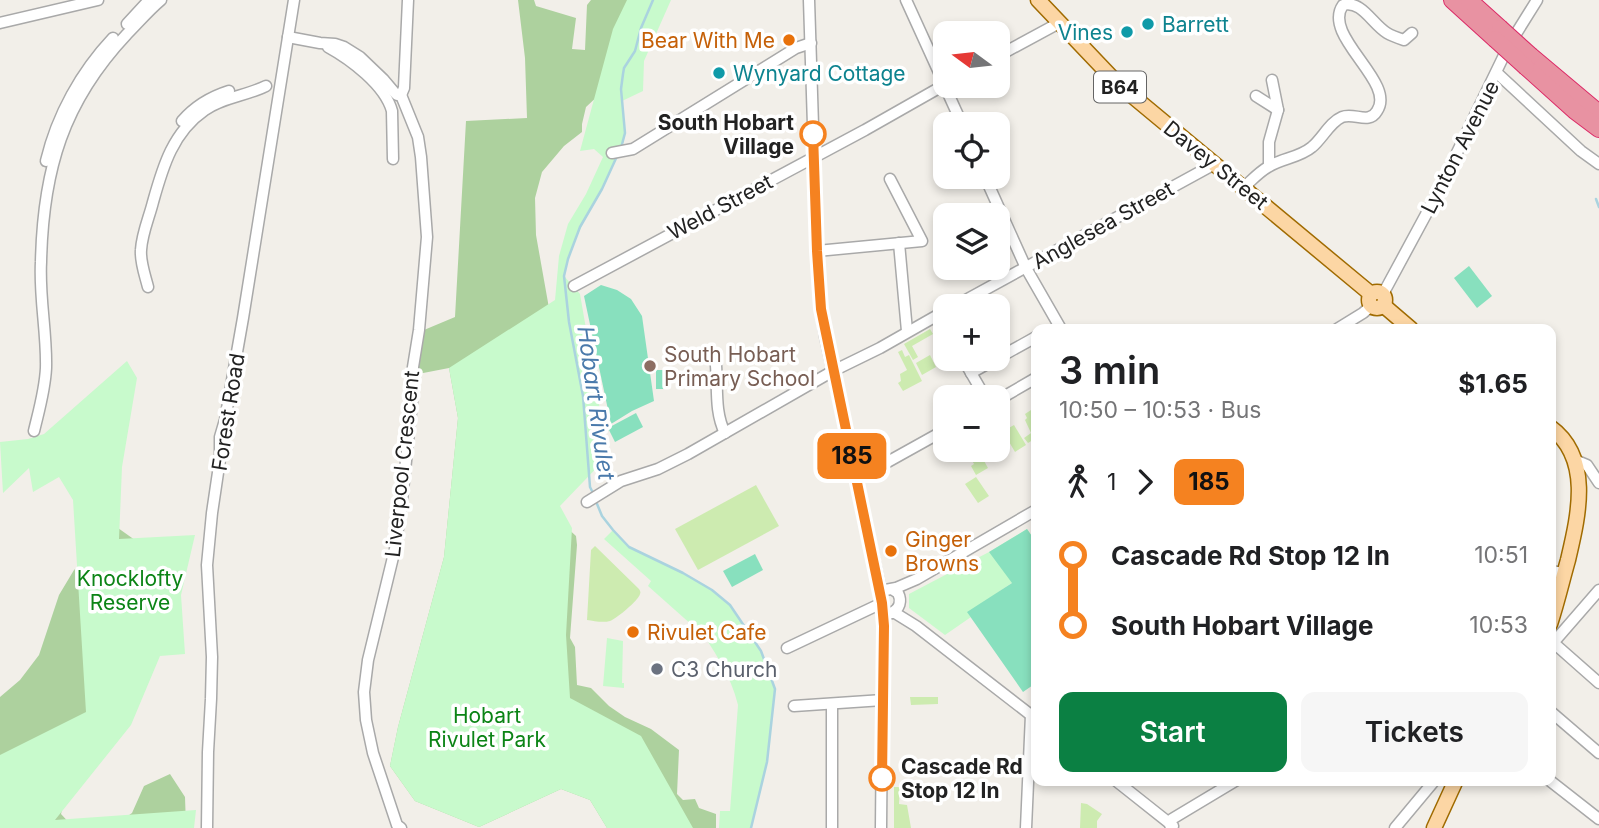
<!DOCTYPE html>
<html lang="en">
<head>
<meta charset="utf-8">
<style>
	body { margin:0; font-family:Inter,sans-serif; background:#f6f6f6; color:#202124; height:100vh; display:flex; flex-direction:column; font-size:26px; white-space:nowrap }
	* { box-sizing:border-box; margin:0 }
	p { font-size:23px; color:#757577 }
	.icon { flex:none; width:38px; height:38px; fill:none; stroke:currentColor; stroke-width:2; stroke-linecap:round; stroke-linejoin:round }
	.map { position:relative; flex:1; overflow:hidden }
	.side { position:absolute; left:1031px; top:324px; width:525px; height:462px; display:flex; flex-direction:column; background:#fff; border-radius:14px; box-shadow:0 4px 10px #0003 }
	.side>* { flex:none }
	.badge { padding:0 14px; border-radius:10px; font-size:24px; line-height:46px }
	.needle { width:46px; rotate:285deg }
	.buttons { position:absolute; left:933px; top:21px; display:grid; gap:14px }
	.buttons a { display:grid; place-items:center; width:77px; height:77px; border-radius:14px; background:#fff; box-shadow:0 4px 10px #0003; font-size:35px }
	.map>.badge { position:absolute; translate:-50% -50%; box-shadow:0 0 0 4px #fff }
	.legs { display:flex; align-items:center; gap:10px; height:77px; padding:0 28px; font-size:23px }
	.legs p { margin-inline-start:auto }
	.summary { display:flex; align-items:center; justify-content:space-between; height:119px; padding:0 28px }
	h1 { font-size:38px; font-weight:600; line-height:52px }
	.primary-button { display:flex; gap:14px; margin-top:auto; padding:14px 28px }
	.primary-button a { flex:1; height:80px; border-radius:14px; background:#0b8043; color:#fff; font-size:28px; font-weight:600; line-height:80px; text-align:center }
	.primary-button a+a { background:#f6f6f6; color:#202124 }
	ul { padding:0 28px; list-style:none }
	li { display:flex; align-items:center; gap:24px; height:70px; font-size:26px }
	li i { display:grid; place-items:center; width:10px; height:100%; margin:0 9px; background:currentColor }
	li i::after { content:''; width:18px; height:18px; margin:-9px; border:5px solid; border-radius:50%; background:#fff }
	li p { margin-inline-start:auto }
	li:first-child i { background:linear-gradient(#0000 50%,currentColor 0) }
	li:last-child i { background:linear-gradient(currentColor 50%,#0000 0) }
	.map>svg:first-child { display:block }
	.grass { fill:#cdebb0 }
	.forest { fill:#add19e }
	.park { fill:#c8facc }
	.pitch { fill:#88e0be }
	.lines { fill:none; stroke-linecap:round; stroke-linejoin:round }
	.stream { stroke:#aad3df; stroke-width:2.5 }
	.minor-casing { stroke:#a9a9a9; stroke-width:13 }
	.major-casing { stroke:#a06b00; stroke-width:17 }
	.highway-casing { stroke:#dc2a67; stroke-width:18 }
	.minor { stroke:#fff; stroke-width:10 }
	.major { stroke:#fcd6a4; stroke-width:14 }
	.highway { stroke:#e892a2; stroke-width:16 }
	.highway-bridge-casing { stroke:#dc2a67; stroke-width:18; stroke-linecap:butt }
	.highway-bridge { stroke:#e892a2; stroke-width:16 }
	.line-1-casing { stroke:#fff; stroke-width:16 }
	.line-1 { stroke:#f58220; stroke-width:10 }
	.culture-dot { fill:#0f9aa8; stroke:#fff; stroke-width:2.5 }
	.food-dot { fill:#e8710a; stroke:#fff; stroke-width:2.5 }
	.stop-1-dot { fill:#fff; stroke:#f58220; stroke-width:3.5 }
	.education-dot { fill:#8d6e63; stroke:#fff; stroke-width:2.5 }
	.worship-dot { fill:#6b7280; stroke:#fff; stroke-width:2.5 }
	.labels { text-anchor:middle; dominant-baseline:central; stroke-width:7; stroke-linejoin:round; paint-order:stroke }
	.shield { fill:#fff; stroke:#646464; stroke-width:2 }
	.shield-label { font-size:19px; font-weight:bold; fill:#222 }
	.culture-label { font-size:21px; fill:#0d838f; stroke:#fff; text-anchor:start }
	.food-label { font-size:21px; fill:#c56008; stroke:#fff; text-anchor:start }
	.stop-label { font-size:21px; font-weight:bold; fill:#222; stroke:#fff; text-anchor:end }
	.street-label { font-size:21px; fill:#222; stroke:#fff }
	.education-label { font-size:21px; fill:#785e54; stroke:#fff; text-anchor:start }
	.park-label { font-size:21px; fill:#0c8416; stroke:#fff }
	.worship-label { font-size:21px; fill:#5b616d; stroke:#fff; text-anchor:start }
	.water-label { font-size:23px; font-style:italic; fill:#4a7aab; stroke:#fff }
</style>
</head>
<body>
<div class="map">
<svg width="1599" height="828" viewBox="0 0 1599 828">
	<rect width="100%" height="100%" fill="#f2efe9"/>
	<g class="grass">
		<polygon points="930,329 933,334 912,346 918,357 913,360 904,344"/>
		<polygon points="902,350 905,357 909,355 922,381 903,391 898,383 901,381 900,374 907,370 898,352"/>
		<polygon points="930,355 936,367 922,375 916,363"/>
		<polygon points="1031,410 1036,419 1036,438 1028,443 1024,438 1031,433 1025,420 1027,418 1025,414"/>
		<polygon points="1005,425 1007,429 1014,425 1026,445 1015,452 1001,428"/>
		<polygon points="969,450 978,450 988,468 976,475 971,466 974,464 967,451"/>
		<polygon points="976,477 989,496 978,503 965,484"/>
		<polygon points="756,485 779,526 698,570 675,529"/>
		<path d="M 595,546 L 639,589 C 640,591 641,592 640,594 C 639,600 616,619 610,621 C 603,623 594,621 587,620 L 591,550 Z"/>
		<polygon points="910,697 938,697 938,704 911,705"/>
		<polygon points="894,787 900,787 899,804 907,805 911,828 894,828"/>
		<polygon points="1081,803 1087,804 1102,814 1097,821 1097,828 1080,828"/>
	</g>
	<g class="forest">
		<polygon points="518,0 534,0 536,6 576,18 572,49 585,50 587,5 591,0 636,0 601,93 586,107 582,124 582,132 564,146 542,172 535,198 536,235 552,325 540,503 576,536 577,545 570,638 575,647 577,685 591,688 609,706 625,717 651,729 679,750 677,794 683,800 695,799 699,808 716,814 716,828 607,828 590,800 561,789 479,827 415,801 390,766 398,727 444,557 458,418 449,368 418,374 424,330 455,317 466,121 527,118 525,58"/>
		<polygon points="118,528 163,560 68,785 61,814 74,828 0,828 0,697 20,680 39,655 59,595 74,570"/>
		<polygon points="170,774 185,797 186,826 111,828 132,813 144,786"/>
	</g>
	<g class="park">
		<path d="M 627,0 L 671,0 L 644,61 L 643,91 L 622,101 C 623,112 625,124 625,134 C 624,147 616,159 611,170 C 594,205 572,237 564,276 L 580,294 L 608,456 L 560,506 L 572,528 L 566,635 L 570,698 L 641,736 L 693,828 L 607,828 L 590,800 L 561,789 L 479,827 L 415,801 L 390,766 L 398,727 L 444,557 L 458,418 L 449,368 L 555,300 L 559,256 L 568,224 L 586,194 L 603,157 L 594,149 L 580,151 L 613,29 Z"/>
		<polygon points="127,361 137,378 122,467 119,539 195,535 181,595 185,654 160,656 131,725 55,820 196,810 194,828 0,828 0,755 86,712 73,500 59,477 33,492 29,468 3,493 0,442 28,439 44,434"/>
		<polygon points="1027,529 1036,542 1013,582 968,613 971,617 945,635 909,608 909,594 989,552"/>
		<path d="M 613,530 L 629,547 L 683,573 L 712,590 L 730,605 L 761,651 L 775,689 L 767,762 L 751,828 L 719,828 L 720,811 L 730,811 L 738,705 C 731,675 713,649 696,624 L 693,626 L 648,586 L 651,581 L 604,539 Z"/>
		<polygon points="607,638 623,641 622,683 624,683 624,688 603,686"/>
	</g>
	<g class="pitch">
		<polygon points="1469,266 1492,296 1477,308 1454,278"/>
		<polygon points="601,285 617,290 631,299 642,316 654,401 632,411 611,424 584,296"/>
		<rect x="656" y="370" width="11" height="19"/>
		<polygon points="636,413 643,427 615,442 608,428"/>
		<polygon points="1027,529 1036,542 1036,683 1023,692 967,612 1012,583 989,552"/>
		<polygon points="755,554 763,570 732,587 723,571"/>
	</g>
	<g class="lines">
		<g class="stream">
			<polyline points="621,148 625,133 621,89 623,74 624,68 635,51 641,28 653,0"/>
			<polyline points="1596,199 1599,207"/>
			<polyline points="593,493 590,487 583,396 569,322 564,276 568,259 580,227 602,189 618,154"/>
			<polyline points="595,499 602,516 613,530 629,547 683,573 712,590 730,605 761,651 775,689 767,762 751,828"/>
		</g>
		<defs>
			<g id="minor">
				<polyline points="809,0 817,251 821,309 825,336 879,582 883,613 881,828"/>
				<polyline points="906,0 942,79"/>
				<polyline points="0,23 98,0"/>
				<polyline points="127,24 149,0"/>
				<polyline points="288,37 320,43 335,44 344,47 360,57 383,79 394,92 397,95 401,95 404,88 408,0"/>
				<path d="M 328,47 C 350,59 385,85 392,111 L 393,159"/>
				<polyline points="998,56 1059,23"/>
				<polyline points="1497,73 1581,151 1599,164"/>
				<polyline points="947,91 962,124"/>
				<polyline points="1256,96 1278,110"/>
				<path d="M 182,121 C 195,106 210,97 229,91"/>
				<polyline points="612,153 633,149 796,48 811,43"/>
				<path d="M 46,161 C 57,115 81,72 113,38"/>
				<polyline points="1269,165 1269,142 1278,110 1272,80"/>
				<polyline points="985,177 1026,268 1061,329"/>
				<path d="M 1243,188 C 1251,181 1259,172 1268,167 C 1282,158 1299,158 1312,147 C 1322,139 1330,122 1342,117 C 1354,112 1369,125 1377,111 C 1397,82 1321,36 1343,5 C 1362,0 1372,24 1387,33 C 1392,36 1398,38 1404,40 L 1412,33"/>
				<polyline points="899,243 907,331"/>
				<polyline points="817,251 922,241 890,179"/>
				<polyline points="574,286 865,130 939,88"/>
				<path d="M 148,287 C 145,275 140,262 141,250 C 142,233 149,218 153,202 C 163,166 173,132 205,110 C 223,97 246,96 266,86"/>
				<polyline points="1383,294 1437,194 1509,45 1537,0"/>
				<polyline points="955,306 1209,167 1213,162"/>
				<polyline points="938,315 945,328"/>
				<polyline points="1337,329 1363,313 1371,306"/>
				<path d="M 715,356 C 719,382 713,409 725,433"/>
				<polyline points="998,358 1036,337"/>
				<polyline points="963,359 985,397"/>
				<polyline points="971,373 996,359"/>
				<polyline points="998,400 1036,378"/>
				<path d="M 34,431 C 39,410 45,390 46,368 C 47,333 39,297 41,262 C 43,170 63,102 127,34 C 138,23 149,10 161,0"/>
				<polyline points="1575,460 1587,465 1599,483"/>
				<polyline points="857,479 945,430"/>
				<polyline points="587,502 621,481 658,469 688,454 833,371 880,348 945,311"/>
				<polyline points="1550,571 1564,573"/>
				<polyline points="880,591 896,588 917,579 1036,510"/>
				<polyline points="883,613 895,613 916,626 1036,719"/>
				<path d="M 891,613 C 900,609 902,601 898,593 L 892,589"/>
				<polyline points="1550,642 1556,645 1599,683"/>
				<polyline points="1553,643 1599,590"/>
				<polyline points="787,648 882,603"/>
				<polyline points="832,704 832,828"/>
				<polyline points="794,706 883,700"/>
				<polyline points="1550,711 1599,753"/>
				<polyline points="1115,780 1173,826"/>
				<polyline points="1549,780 1599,819"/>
				<polyline points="207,828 208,752 211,699 212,657 207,565 212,513 220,459 220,437 225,420 243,318 294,0"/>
				<polyline points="401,828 397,825 373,753 366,720 364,692 368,660 395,549 402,500 412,402 413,367 419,330 427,237 421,157 418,137 401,95"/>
				<polyline points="1026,828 1031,715"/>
				<polyline points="1171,828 1170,824 1172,819 1237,780"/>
				<polyline points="1395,828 1435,780"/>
			</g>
			<g id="major">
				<polyline points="1038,0 1118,84 1371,294"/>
				<circle cx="1377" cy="300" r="8"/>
				<polyline points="1383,305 1411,329"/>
				<path d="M 1550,427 C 1593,458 1578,517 1568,560 C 1562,581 1557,603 1550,624"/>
				<polyline points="1434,828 1456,780"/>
			</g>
			<g id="highway">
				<polyline points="1452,0 1495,39"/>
				<polyline points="1469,0 1500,28"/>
				<polyline points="1531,56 1599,113"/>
				<polyline points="1526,67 1575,111 1599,129"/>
			</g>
		</defs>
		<use href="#minor" class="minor-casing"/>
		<use href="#major" class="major-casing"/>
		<use href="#highway" class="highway-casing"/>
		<use href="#minor" class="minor"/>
		<use href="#major" class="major"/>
		<use href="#highway" class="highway"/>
		<defs>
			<g id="highway-bridge">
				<polyline points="1500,28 1531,56"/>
				<polyline points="1495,39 1526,67"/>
			</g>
		</defs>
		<use href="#highway-bridge" class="highway-bridge-casing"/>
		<use href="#highway-bridge" class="highway-bridge"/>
	</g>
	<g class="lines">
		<defs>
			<polyline id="line-1" points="813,134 817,251 821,309 882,603 884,626 882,778"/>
		</defs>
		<use href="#line-1" class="line-1-casing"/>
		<use href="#line-1" class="line-1"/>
	</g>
	<g class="culture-dot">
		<circle cx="1148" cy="24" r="7"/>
		<circle cx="1127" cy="32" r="7"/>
		<circle cx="719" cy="73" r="7"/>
	</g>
	<g class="food-dot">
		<circle cx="789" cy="40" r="7"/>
		<circle cx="891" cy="551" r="7"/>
		<circle cx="633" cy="632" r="7"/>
	</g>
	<g class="stop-1-dot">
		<circle cx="813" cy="134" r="12"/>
		<circle cx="882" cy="778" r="12"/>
	</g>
	<circle class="education-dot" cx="650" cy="366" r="7"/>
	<circle class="worship-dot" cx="657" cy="669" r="7"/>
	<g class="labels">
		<rect class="shield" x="1094" y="71.5" width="52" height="31" rx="5"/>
		<g class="shield-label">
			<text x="1120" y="87">B64</text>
		</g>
		<g class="culture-label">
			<text x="1162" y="24">Barrett</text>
			<text x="1113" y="32" text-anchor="end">Vines</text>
			<text x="733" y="73">Wynyard Cottage</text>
		</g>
		<g class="food-label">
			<text x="775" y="40" text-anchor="end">Bear With Me</text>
			<text x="905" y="539">Ginger<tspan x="905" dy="24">Browns</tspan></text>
			<text x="647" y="632">Rivulet Cafe</text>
		</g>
		<g class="stop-label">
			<text x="794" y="122">South Hobart<tspan x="794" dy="24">Village</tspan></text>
			<text x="901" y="766" text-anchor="start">Cascade Rd<tspan x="901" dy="24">Stop 12 In</tspan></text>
		</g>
		<g class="street-label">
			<text transform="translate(1460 147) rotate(-63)">Lynton Avenue</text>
			<text transform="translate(1216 165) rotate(39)">Davey Street</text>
			<text transform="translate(720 207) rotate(-28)">Weld Street</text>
			<text transform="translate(1103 225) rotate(-29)">Anglesea Street</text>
			<text transform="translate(228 412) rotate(-81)">Forest Road</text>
			<text transform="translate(402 464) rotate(-84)">Liverpool Crescent</text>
		</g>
		<g class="education-label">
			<text x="664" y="354">South Hobart<tspan x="664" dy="24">Primary School</tspan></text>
		</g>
		<g class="park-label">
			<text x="130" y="578">Knocklofty<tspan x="130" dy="24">Reserve</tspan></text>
			<text x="487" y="715">Hobart<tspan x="487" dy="24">Rivulet Park</tspan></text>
		</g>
		<g class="worship-label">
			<text x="671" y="669">C3 Church</text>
		</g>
		<g class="water-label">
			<text transform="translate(596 403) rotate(82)">Hobart Rivulet</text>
		</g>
	</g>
</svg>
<div class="buttons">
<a><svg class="needle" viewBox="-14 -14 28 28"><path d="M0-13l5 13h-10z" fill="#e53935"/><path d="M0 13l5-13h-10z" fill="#757577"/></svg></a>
<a><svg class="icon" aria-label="locate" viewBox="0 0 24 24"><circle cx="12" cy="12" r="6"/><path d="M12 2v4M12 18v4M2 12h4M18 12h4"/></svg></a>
<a><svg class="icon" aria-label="layers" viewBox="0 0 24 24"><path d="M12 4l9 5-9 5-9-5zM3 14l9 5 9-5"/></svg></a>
<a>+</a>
<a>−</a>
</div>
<b class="badge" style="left:852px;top:456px;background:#f58220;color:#111">185</b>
<section class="side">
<div class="summary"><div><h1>3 min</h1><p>10:50 – 10:53 · Bus</p></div><b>$1.65</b></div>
<div class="legs"><svg class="icon" aria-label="walk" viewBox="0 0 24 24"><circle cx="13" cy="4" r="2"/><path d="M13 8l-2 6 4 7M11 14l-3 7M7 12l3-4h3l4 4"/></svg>1<svg class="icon" aria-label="forward" viewBox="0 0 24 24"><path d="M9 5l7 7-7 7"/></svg><b class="badge" style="background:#f58220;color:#111">185</b></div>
<ul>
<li><i style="color:#f58220"></i><b>Cascade Rd Stop 12 In</b><p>10:51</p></li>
<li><i style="color:#f58220"></i><b>South Hobart Village</b><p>10:53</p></li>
</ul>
<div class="primary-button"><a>Start</a><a>Tickets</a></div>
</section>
</div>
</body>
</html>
